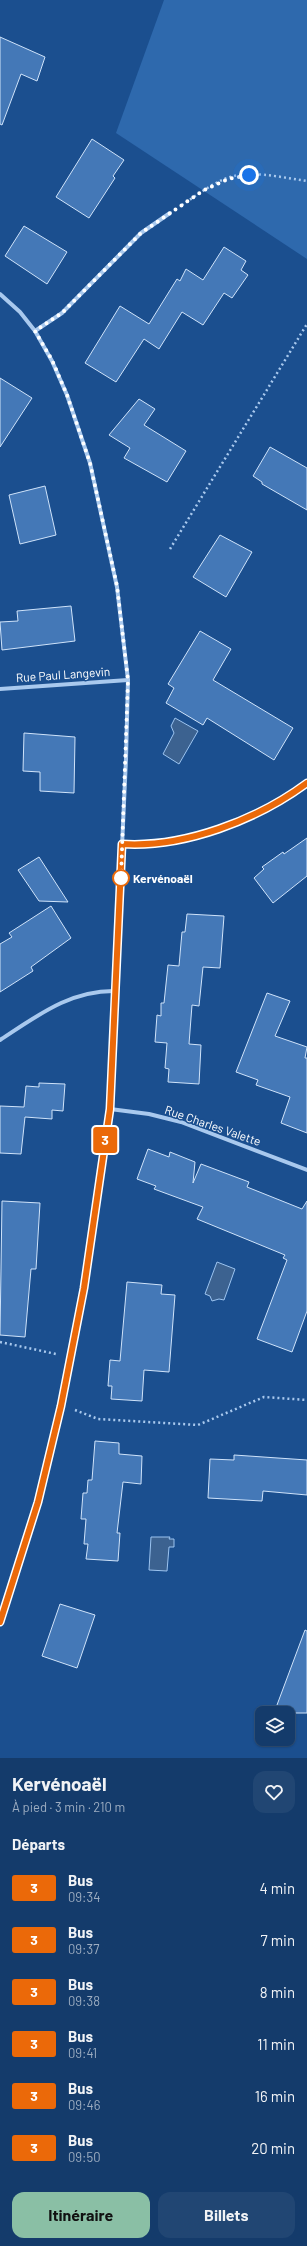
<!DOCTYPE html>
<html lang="fr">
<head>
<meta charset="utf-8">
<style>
	body { margin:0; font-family:Barlow,sans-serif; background:#214673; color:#f1f3f6; height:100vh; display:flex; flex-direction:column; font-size:15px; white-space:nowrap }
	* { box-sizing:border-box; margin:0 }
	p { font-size:13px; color:#9dadc1 }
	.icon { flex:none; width:22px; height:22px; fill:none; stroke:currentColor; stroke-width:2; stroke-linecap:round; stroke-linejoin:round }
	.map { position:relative; height:1758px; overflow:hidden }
	.panel { display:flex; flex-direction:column; background:#143b6b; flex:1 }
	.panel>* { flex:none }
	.badge { padding:0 8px; border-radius:3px; font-size:14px; line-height:26px }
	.fabs { position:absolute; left:255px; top:1706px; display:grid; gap:8px }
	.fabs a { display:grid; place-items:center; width:40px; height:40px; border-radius:8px; background:#143b6b; box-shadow:0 1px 3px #0004,0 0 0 1px #33557e; font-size:20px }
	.you { position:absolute; width:20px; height:20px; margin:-10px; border:3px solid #fff; border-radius:50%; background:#1a73e8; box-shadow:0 0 0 6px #1a73e833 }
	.map>.badge { position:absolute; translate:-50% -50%; box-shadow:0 0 0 2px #fff }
	h2 { padding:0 12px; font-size:15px; line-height:36px }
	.round { display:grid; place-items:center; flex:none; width:42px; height:42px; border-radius:12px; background:#214673 }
	.headline { display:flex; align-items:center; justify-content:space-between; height:68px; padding:0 12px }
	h1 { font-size:19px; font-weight:700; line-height:30px }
	.action { display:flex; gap:8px; margin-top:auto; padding:8px 12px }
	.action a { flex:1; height:46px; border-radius:12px; background:#8abfa5; color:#111; font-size:16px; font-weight:700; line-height:46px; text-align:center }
	.action a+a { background:#214673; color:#f1f3f6 }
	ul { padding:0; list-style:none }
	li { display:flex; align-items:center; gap:12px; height:52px; padding:0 12px }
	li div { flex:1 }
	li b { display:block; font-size:15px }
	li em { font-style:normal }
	li .badge { min-width:44px; font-weight:700; text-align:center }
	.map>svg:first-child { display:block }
	.green { fill:#2e69ad }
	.water { fill:#3c6290; stroke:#9cc4f0 }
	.building { fill:#4478b7; stroke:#cfe3fa }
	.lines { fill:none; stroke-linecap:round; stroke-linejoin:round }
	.path { stroke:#a9c9ee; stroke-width:2.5; stroke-dasharray:2 3; stroke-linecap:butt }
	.minor { stroke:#a9c9ee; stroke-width:4 }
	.line-casing { stroke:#fff; stroke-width:9 }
	.line { stroke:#eb6909; stroke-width:6 }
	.walk { stroke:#fff; stroke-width:4; stroke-dasharray:0 7.2 }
	.stop-dot { fill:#fff; stroke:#eb6909; stroke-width:2 }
	.labels { text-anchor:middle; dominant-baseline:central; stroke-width:3; stroke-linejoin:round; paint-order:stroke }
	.street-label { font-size:12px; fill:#fff; stroke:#1b4f8f }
	.stop-label { font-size:12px; font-weight:bold; fill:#fff; stroke:#1b4f8f; text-anchor:start }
</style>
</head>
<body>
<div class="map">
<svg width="307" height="1758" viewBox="0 0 307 1758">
	<rect width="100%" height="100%" fill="#1b4f8f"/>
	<polygon class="green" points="164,0 307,0 307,259 116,133"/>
	<g class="water">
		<polygon points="175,718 198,731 179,764 163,754 174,733 171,726"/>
		<polygon points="217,1262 235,1269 224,1300 219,1299 212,1301 210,1296 205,1294"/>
		<polygon points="151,1537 170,1537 169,1539 174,1539 174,1547 169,1547 167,1571 149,1570"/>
	</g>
	<g class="building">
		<polygon points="0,37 45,57 37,81 21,74 2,125 0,124"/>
		<polygon points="92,139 124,160 113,176 115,178 89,218 56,197"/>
		<polygon points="24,226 67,252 47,284 5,256"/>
		<polygon points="224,247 246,261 241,270 248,275 232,298 224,293 203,325 182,312 159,349 144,339 116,382 85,363 120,306 149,324 177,279 180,281 186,269 203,280"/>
		<polygon points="0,378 32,398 0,447"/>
		<polygon points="139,399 155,409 144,425 186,451 167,482 124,458 130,448 109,435"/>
		<polygon points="270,447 307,468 307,510 262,484 262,482 253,476"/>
		<polygon points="45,486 56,535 20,544 9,495"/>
		<polygon points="220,535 252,552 226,597 193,577"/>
		<polygon points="71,606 75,641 2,650 0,622 18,621 17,611"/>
		<polygon points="200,631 231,649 213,680 293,728 274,760 207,718 203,725 166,703 174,688 168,684"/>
		<polygon points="24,733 75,737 74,793 40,791 40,772 23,771"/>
		<polygon points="307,838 307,876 273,903 254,878 264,869 262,867 283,852 284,854"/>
		<polygon points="39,857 68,902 39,901 18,870"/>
		<polygon points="51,906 71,938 31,967 33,971 0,992 0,944 12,937 9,933"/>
		<polygon points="187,914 224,916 220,968 203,967 199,1006 192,1005 189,1044 201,1045 199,1084 168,1082 169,1069 165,1068 167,1043 155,1042 157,1015 161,1016 161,1003 164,1003 168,965 179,966 182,932 185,932"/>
		<polygon points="267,993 290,1001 275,1036 307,1047 305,1058 307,1058 307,1133 281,1123 290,1097 256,1085 258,1080 236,1072"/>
		<polygon points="39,1083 65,1084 63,1111 52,1110 52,1119 25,1117 21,1154 0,1153 0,1106 24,1107 26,1086 39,1087"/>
		<polygon points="148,1149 169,1157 170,1152 195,1162 193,1183 201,1164 249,1182 247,1187 302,1209 307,1201 307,1311 292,1352 257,1339 287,1260 283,1258 285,1255 197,1219 203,1207 154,1189 156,1186 137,1179"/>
		<polygon points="2,1201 40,1203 36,1269 31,1269 25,1337 0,1335"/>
		<polygon points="127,1282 162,1285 161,1294 175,1295 169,1372 144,1370 142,1401 111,1399 112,1386 108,1386 110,1360 120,1361"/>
		<polygon points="95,1441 119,1443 119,1454 142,1456 141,1484 123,1482 117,1533 120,1533 118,1561 86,1559 88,1544 84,1544 86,1519 81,1519 83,1493 87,1493 88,1480 92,1480"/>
		<polygon points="234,1455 307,1460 307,1495 263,1491 262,1501 208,1498 210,1459 234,1460"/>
		<polygon points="60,1604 95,1615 77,1668 42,1656"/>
		<polygon points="305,1630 307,1631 307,1713 274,1713"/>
	</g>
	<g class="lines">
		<g class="path">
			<path d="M 182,205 C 199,194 218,178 239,175 C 261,172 285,178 307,181"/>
			<polyline points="170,549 307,324"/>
			<polyline points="0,1342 56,1354"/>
			<polyline points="75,1410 98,1419 198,1425 264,1397 307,1400"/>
		</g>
		<g class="minor">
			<polyline points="0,294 20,312 35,331 52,361 67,395 90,463 117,587 128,680 126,759 110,1109 84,1288 61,1407 38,1502 0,1622"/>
			<polyline points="35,331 62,313 141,233 170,213"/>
			<polyline points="0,689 128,680"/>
			<path d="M 122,844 C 185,848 257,820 307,783"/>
			<path d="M 0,1040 C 37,1016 70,990 116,991"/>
			<polyline points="110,1109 149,1114 181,1122 307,1170"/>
		</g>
	</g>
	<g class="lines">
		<defs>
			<path id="line" d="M 0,1622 L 38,1502 L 61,1406 L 84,1288 L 110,1109 L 122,844 C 184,848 257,820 307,783"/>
		</defs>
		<use href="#line" class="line-casing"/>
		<use href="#line" class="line"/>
		<polyline class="walk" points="121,878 128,680 117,586 90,463 67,395 52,360 35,331 62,313 141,233 204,190 228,179 249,175"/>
	</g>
	<circle class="stop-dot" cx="121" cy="878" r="8"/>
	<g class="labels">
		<g class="street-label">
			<text transform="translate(63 674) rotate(-4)">Rue Paul Langevin</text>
			<text transform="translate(213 1125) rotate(19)">Rue Charles Valette</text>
		</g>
		<g class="stop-label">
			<text x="133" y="878">Kervénoaël</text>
		</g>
	</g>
</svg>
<div class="fabs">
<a><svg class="icon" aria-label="layers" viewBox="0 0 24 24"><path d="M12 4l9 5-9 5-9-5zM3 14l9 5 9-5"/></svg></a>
</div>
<div class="you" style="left:249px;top:175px"></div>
<b class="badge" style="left:105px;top:1140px;background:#eb6909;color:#fff">3</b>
</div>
<section class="panel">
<div class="headline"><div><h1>Kervénoaël</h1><p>À pied · 3 min · 210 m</p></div><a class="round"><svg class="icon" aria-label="heart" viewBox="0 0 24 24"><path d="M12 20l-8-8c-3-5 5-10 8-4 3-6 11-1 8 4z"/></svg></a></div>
<h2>Départs</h2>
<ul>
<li><span class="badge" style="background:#eb6909;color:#fff">3</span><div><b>Bus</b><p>09:34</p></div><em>4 min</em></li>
<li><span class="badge" style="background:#eb6909;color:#fff">3</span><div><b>Bus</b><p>09:37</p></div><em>7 min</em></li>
<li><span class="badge" style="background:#eb6909;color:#fff">3</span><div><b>Bus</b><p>09:38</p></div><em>8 min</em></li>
<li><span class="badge" style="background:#eb6909;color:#fff">3</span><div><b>Bus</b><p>09:41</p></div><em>11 min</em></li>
<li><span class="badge" style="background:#eb6909;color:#fff">3</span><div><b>Bus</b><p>09:46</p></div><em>16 min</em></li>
<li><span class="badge" style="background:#eb6909;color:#fff">3</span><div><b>Bus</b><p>09:50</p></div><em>20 min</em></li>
</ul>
<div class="action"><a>Itinéraire</a><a>Billets</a></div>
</section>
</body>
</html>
